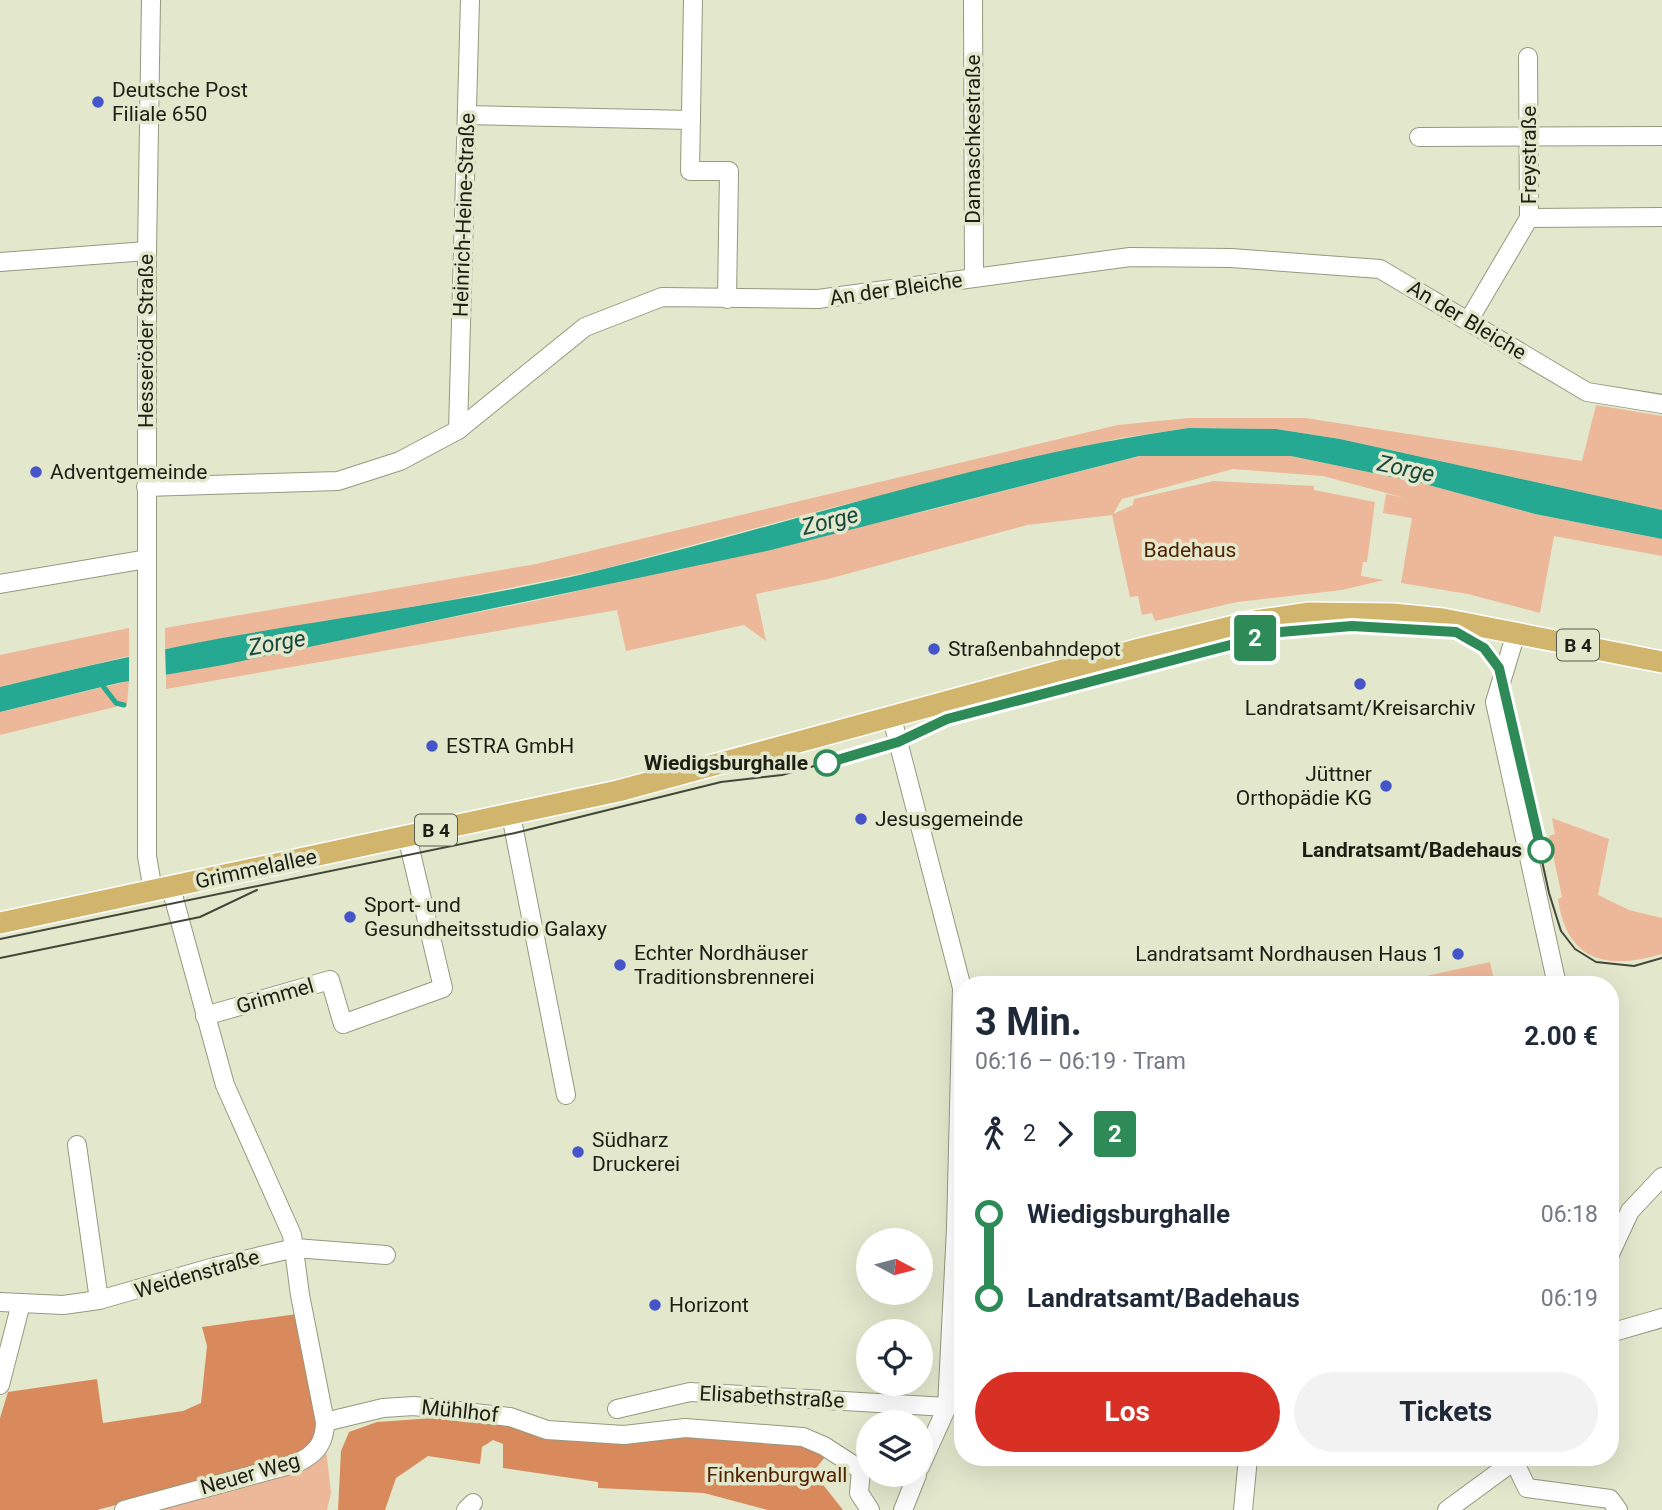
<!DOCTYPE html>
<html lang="de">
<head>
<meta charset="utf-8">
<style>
	body { margin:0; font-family:Roboto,sans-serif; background:#f2f2f3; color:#1f2937; height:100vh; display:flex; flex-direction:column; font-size:26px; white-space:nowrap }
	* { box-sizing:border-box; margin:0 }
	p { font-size:23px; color:#747a83 }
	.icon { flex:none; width:38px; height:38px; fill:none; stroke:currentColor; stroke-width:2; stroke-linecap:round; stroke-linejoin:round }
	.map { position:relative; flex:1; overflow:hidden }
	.panel { position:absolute; left:954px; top:976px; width:665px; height:490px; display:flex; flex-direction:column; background:#fff; border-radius:28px; box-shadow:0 7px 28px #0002 }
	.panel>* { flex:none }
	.badge { padding:0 14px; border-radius:5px; font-size:24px; line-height:46px }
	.needle { width:46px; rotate:97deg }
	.tools { position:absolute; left:856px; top:1228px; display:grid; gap:14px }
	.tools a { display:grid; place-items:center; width:77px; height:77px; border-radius:50%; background:#fff; box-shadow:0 7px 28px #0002; font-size:35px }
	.map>.badge { position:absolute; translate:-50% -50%; box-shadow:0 0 0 4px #fff }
	.legs { display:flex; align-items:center; gap:10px; height:77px; padding:0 21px; font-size:23px }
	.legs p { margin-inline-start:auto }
	.headline { display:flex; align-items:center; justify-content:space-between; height:119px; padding:0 21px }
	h1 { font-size:38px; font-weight:700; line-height:52px }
	.button { display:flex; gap:14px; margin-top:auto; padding:14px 21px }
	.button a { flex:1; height:80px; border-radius:42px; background:#d93025; color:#fff; font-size:28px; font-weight:700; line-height:80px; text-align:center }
	.button a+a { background:#f2f2f3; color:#1f2937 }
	ul { padding:0 21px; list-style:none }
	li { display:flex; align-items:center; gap:24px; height:84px; font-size:26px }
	li i { display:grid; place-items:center; width:10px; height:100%; margin:0 9px; background:currentColor }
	li i::after { content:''; width:18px; height:18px; margin:-9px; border:5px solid; border-radius:50%; background:#fff }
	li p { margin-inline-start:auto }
	li:first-child i { background:linear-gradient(#0000 50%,currentColor 0) }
	li:last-child i { background:linear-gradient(currentColor 50%,#0000 0) }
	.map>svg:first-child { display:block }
	.green { fill:#edb799 }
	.forest { fill:#d88a5c }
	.water { fill:#25a992 }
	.pier { fill:#e3e7cc }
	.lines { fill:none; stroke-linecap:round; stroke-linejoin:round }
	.stream { stroke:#25a992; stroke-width:5 }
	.minor-casing { stroke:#95997f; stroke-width:20 }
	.major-casing { stroke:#fff; stroke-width:24 }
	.minor { stroke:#fff; stroke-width:18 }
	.major { stroke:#d1b56d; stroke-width:21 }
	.tram { stroke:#434638; stroke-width:2 }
	.line-1-casing { stroke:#fff; stroke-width:16 }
	.line-1 { stroke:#2e8b57; stroke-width:10 }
	.poi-dot { fill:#4555c9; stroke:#e3e7cc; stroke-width:2.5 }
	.stop-1-dot { fill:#fff; stroke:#2e8b57; stroke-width:3.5 }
	.labels { text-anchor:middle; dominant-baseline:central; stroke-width:7; stroke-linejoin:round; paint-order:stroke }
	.shield { fill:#e3e7cc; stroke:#585b4c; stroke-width:2 }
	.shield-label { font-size:19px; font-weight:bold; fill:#1d1f15 }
	.poi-label { font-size:21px; fill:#1d1f15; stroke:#e3e7cc; text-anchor:start }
	.street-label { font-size:21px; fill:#1d1f15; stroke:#e3e7cc }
	.park-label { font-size:21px; fill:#532200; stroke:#e3e7cc }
	.stop-label { font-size:21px; font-weight:bold; fill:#1d1f15; stroke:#e3e7cc; text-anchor:end }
	.water-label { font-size:23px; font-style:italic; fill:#15493f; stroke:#e3e7cc }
</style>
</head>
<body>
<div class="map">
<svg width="1662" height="1510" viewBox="0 0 1662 1510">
	<rect width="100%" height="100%" fill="#e3e7cc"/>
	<g class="green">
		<polygon points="1596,405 1662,416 1662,510 1340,439 1276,429 1189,428 1121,438 838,506 599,570 440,602 165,649 165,628 536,564 1118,425 1189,418 1305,418 1582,461"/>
		<polygon points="1139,456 1291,456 1421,483 1535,514 1662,539 1662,556 1554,536 1540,613 1468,594 1401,583 1412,518 1383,513 1386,494 1405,498 1323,476 1233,469 1122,499 1113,514 1133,505 1134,499 1214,481 1314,486 1314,490 1375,502 1367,562 1363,562 1361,576 1384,580 1342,590 1237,602 1155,621 1152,613 1142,615 1138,596 1130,597 1112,515 1027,525 828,579 756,594 766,641 744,625 626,651 617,610 166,689 166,675 534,601 926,511"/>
		<polygon points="129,628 129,656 0,687 0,655"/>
		<polygon points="129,681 127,704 0,735 0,712"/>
		<path d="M 1552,818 L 1609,839 L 1598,895 L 1629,910 L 1662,918 L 1662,954 C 1607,970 1567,962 1558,899 L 1562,897 L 1549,836 L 1555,834 Z"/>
		<polygon points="1490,962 1495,985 1386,985 1399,982"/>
		<polygon points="326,1449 331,1493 327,1510 147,1510"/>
	</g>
	<g class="forest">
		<polygon points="297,1314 316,1428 312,1444 293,1458 97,1510 0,1510 0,1418 8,1392 97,1379 103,1423 183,1411 201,1403 207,1346 202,1327"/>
		<polygon points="434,1418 800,1441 825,1457 813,1472 843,1510 768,1510 704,1493 598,1488 598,1482 503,1468 503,1444 493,1440 482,1447 480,1464 428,1456 396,1478 385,1510 338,1510 341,1451 349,1432 377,1422"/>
	</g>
	<path class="water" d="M 1189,428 L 1276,429 L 1340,439 L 1662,510 L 1662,539 L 1535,514 L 1421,483 L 1291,456 L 1139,456 L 771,550 L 223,665 L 118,683 L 0,712 L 0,687 C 83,667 167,647 251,633 C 368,613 485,598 600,570 C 795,523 990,456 1189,428 Z"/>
	<polygon class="pier" points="165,645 166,678 129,685 129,653"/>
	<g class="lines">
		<polyline class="stream" points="99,681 116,703 124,705"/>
		<defs>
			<g id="minor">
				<polyline points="151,0 147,251 147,856 153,891"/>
				<polyline points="693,0 690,171 729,171 727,299"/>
				<polyline points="973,0 974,278"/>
				<polyline points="467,115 691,120"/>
				<polyline points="1419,137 1662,136"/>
				<polyline points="1529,218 1662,217"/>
				<polyline points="0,262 147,251"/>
				<polyline points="1469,320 1529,218 1528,57"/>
				<polyline points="458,430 470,0"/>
				<polyline points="146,487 338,481 400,461 458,430 585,327 662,297 818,299 1130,257 1231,258 1380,269 1587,392 1662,404"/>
				<polyline points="0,584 147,559"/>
				<polyline points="1516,633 1495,702 1557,985"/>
				<polyline points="892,718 962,988 956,1229 947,1407 920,1467"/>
				<polyline points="511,815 566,1095"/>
				<polyline points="205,1016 330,980 343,1024 443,988 407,836"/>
				<polyline points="77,1145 99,1300"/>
				<polyline points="1610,1254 1630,1211 1662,1177"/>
				<polyline points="0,1302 63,1305 99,1300 214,1267 295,1248 386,1255"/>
				<polyline points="1610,1333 1662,1318"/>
				<polyline points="0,1385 21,1303"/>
				<polyline points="617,1409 690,1392 947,1407"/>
				<polyline points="325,1422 383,1408 414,1406 510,1417 547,1430 624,1435 685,1428 803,1437 824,1446 861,1470"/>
				<polyline points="868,1461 861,1470 859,1493 870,1510"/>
				<polyline points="1515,1463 1527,1488 1610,1499 1618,1510"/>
				<path d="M 124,1510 L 297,1463 C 316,1454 325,1443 325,1422 L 300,1295 L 292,1235 L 225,1085 L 171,888"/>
				<polyline points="466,1510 473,1503"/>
				<polyline points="903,1510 917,1475"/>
				<polyline points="1243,1510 1248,1458"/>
				<polyline points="1447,1510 1518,1458"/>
			</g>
			<polyline id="major" points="0,923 618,791 1140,649 1255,621 1309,613 1393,614 1443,619 1662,662"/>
		</defs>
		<use href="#minor" class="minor-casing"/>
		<use href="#major" class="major-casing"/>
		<use href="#minor" class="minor"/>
		<use href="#major" class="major"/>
		<g class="tram">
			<polyline points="0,939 515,833 721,782 782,775 889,745 947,719 1281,633 1352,626 1456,632 1484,648 1502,677 1549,893 1561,931 1575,949 1596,962 1634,966 1662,958"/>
			<polyline points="0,958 200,917 257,890"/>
		</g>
	</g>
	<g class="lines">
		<defs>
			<polyline id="line-1" points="827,763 898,742 947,719 1280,632 1352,626 1456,632 1484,648 1499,668 1541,850"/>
		</defs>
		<use href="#line-1" class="line-1-casing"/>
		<use href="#line-1" class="line-1"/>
	</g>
	<g class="poi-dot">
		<circle cx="98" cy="102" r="7"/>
		<circle cx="36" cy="472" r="7"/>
		<circle cx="934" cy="649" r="7"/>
		<circle cx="1360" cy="684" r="7"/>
		<circle cx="432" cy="746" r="7"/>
		<circle cx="1386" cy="786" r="7"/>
		<circle cx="861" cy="819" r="7"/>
		<circle cx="350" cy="917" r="7"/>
		<circle cx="1458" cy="954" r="7"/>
		<circle cx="620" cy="965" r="7"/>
		<circle cx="578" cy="1152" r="7"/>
		<circle cx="655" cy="1305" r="7"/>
	</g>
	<g class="stop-1-dot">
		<circle cx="827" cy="763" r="12"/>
		<circle cx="1541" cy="850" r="12"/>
	</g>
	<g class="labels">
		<g class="shield">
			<rect x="1557" y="629.5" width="42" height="31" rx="5"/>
			<rect x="415" y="814.5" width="42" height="31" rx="5"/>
		</g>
		<g class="shield-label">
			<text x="1578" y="645">B 4</text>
			<text x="436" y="830">B 4</text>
		</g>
		<g class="poi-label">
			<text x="112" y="90">Deutsche Post<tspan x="112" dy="24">Filiale 650</tspan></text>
			<text x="50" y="472">Adventgemeinde</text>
			<text x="948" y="649">Straßenbahndepot</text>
			<text x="1360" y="708" text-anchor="middle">Landratsamt/Kreisarchiv</text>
			<text x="446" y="746">ESTRA GmbH</text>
			<text x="1372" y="774" text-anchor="end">Jüttner<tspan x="1372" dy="24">Orthopädie KG</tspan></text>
			<text x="875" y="819">Jesusgemeinde</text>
			<text x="364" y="905">Sport- und<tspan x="364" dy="24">Gesundheitsstudio Galaxy</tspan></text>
			<text x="634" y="953">Echter Nordhäuser<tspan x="634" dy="24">Traditionsbrennerei</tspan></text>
			<text x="1444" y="954" text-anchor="end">Landratsamt Nordhausen Haus 1</text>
			<text x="592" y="1140">Südharz<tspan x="592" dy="24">Druckerei</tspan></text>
			<text x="669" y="1305">Horizont</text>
		</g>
		<g class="street-label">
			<text transform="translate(973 139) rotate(-90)">Damaschkestraße</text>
			<text transform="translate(1529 155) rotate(-90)">Freystraße</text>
			<text transform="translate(464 215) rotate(-88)">Heinrich-Heine-Straße</text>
			<text transform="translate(896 289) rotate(-8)">An der Bleiche</text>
			<text transform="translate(1467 320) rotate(31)">An der Bleiche</text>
			<text transform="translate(146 341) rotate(-90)">Hesseröder Straße</text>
			<text transform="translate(256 869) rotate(-12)">Grimmelallee</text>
			<text transform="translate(275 996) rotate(-16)">Grimmel</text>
			<text transform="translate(197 1274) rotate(-16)">Weidenstraße</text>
			<text transform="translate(772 1397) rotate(3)">Elisabethstraße</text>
			<text transform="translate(460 1411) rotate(6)">Mühlhof</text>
			<text transform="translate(250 1474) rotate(-16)">Neuer Weg</text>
		</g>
		<g class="park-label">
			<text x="1190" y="550">Badehaus</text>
			<text x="777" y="1475">Finkenburgwall</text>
		</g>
		<g class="stop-label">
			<text x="808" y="763">Wiedigsburghalle</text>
			<text x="1522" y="850">Landratsamt/Badehaus</text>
		</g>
		<g class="water-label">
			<text transform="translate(1406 469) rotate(12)">Zorge</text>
			<text transform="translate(830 521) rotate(-14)">Zorge</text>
			<text transform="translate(277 643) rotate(-10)">Zorge</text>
		</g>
	</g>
</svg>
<div class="tools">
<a><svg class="needle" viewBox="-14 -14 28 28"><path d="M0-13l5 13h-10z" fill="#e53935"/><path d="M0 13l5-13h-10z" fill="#747a83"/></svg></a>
<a><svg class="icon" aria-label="locate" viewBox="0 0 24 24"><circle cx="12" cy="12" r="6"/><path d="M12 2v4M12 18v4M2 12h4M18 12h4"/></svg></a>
<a><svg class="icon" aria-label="layers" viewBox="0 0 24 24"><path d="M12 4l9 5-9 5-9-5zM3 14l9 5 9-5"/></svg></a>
</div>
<b class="badge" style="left:1255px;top:638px;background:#2e8b57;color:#fff">2</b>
<section class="panel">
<div class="headline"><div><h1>3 Min.</h1><p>06:16 – 06:19 · Tram</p></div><b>2.00 €</b></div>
<div class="legs"><svg class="icon" aria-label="walk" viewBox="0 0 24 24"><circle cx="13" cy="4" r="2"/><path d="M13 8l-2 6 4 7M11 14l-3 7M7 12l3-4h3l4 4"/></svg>2<svg class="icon" aria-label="forward" viewBox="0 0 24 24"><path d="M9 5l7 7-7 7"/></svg><b class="badge" style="background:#2e8b57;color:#fff">2</b></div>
<ul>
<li><i style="color:#2e8b57"></i><b>Wiedigsburghalle</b><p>06:18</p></li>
<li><i style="color:#2e8b57"></i><b>Landratsamt/Badehaus</b><p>06:19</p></li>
</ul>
<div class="button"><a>Los</a><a>Tickets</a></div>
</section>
</div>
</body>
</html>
